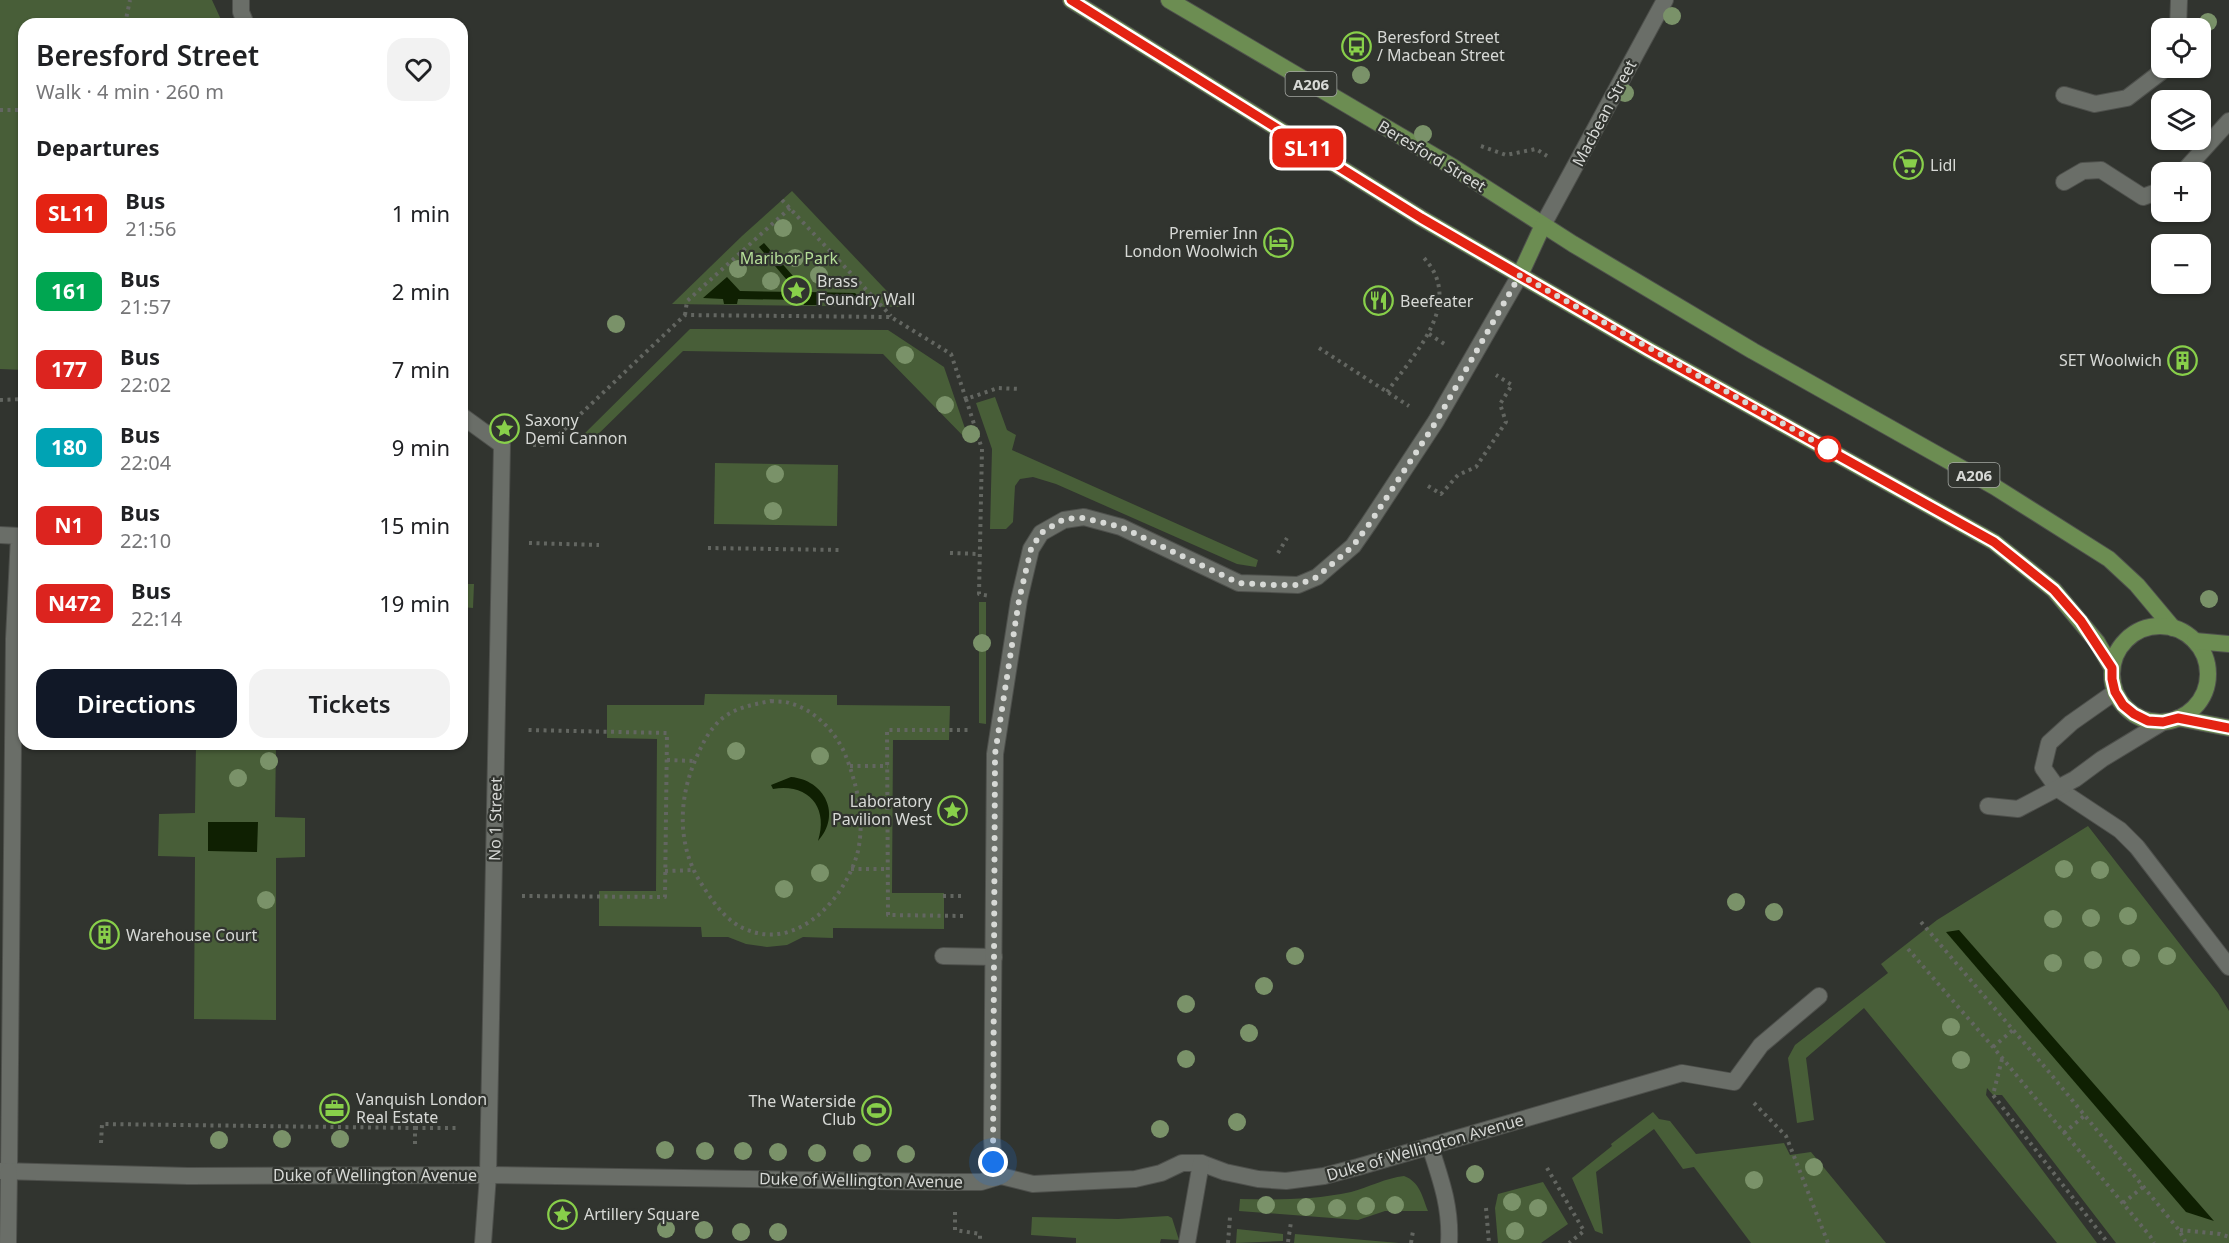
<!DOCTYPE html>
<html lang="en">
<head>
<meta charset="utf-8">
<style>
	body { margin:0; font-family:"Noto Sans",sans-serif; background:#f2f2f2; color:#202124; height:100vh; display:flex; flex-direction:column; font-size:22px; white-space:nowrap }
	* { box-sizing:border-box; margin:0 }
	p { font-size:20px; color:#757577 }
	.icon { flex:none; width:33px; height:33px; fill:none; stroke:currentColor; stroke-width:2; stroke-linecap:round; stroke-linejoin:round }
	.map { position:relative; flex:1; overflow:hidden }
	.side { position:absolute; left:18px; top:18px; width:450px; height:732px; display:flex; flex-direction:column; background:#fff; border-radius:18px; box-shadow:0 2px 4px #0004 }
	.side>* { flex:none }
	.badge { padding:0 12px; border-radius:9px; font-size:21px; line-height:39px }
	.buttons { position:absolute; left:2151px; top:18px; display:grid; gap:12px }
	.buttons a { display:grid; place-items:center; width:60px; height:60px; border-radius:12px; background:#fff; box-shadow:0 2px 4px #0004; font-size:30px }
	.you { position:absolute; width:30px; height:30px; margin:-15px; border:4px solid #fff; border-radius:50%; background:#1a73e8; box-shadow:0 0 0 9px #1a73e833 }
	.map>.badge { position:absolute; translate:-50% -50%; box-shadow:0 0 0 3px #fff }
	h2 { padding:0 18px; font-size:22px; line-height:54px }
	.round { display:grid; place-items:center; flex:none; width:63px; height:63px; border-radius:18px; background:#f2f2f2 }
	.overview { display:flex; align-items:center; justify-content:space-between; height:102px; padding:0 18px }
	h1 { font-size:28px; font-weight:600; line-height:45px }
	.cta { display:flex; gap:12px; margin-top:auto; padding:12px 18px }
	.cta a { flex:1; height:69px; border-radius:18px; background:#111827; color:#fff; font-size:24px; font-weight:600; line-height:69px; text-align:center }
	.cta a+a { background:#f2f2f2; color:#202124 }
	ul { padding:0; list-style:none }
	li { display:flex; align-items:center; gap:18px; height:78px; padding:0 18px }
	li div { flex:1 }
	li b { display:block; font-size:22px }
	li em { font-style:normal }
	li .badge { min-width:66px; font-weight:700; text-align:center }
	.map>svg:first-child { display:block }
	.green { fill:#485e38 }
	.water { fill:#0f2002 }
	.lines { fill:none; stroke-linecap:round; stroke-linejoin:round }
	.service-casing { stroke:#4e504c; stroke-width:18 }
	.pedestrian-casing { stroke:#4e504c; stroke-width:18 }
	.minor-casing { stroke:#4e504c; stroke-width:18 }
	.primary-casing { stroke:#4e504c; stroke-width:18 }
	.path { stroke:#636661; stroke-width:4; stroke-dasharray:3 4.5; stroke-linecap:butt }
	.service { stroke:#6a6e68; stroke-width:16 }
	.pedestrian { stroke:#6a6e68; stroke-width:16 }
	.minor { stroke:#6a6e68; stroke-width:16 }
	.primary { stroke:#6c8d52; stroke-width:16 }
	.tree { fill:#7a9269 }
	.line-casing { stroke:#fff; stroke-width:14 }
	.line { stroke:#e42313; stroke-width:9 }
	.walk { stroke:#d7d9d6; stroke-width:6; stroke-dasharray:0 10.8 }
	.stop-dot { fill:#fff; stroke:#e42313; stroke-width:3 }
	.labels { text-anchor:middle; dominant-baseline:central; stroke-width:4.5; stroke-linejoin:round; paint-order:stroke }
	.shield { fill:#31342f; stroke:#a5a8a4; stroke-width:1.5 }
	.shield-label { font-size:15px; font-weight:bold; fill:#d7d9d6 }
	.poi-label { font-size:16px; fill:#d7d9d6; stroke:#31342f; text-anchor:start }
	.street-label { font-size:16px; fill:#d7d9d6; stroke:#31342f }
	.park-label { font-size:16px; fill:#b5de98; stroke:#31342f }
</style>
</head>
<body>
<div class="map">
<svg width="2229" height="1243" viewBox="0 0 2229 1243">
	<rect width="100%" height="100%" fill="#31342f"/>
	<g class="green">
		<polygon points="0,0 212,0 223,24 24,24 24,370 0,369"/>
		<polygon points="792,191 902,307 672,304 742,236"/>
		<polygon points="690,329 888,330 944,367 970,443 883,354 683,351 586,446 579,439"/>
		<polygon points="995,397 1007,430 1016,435 1012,450 1258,560 1256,567 1237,564 1056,484 1033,477 1020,479 1015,486 1013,522 1006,529 990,529 992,449 976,403"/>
		<polygon points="715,463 838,465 837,526 714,524"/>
		<polygon points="462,584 474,584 473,608 462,607"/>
		<polygon points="979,602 986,602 986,724 979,723"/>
		<polygon points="705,694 837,695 837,705 950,706 949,740 893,740 892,893 944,893 944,929 833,928 833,938 803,937 787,945 767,947 746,944 728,937 702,937 701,927 599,926 599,891 656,891 657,739 607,738 607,705 704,705"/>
		<polygon points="196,744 276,744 275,817 305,818 305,857 276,858 276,1020 194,1019 195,857 158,856 159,814 195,813"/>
		<polygon points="2088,826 2218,993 2229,1011 2229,1243 2116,1243 2002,1095 1993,1095 1987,1088 1986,1095 2097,1243 2057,1243 1864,1008 1806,1058 1814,1120 1797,1123 1788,1058 1795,1045 1888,973 1881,964 1937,920"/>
		<polygon points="1653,1112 1659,1119 1670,1121 1696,1154 1784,1143 1790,1155 1811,1152 1886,1243 1751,1243 1694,1167 1683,1169 1654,1129 1596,1172 1603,1234 1595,1231 1572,1178 1612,1146 1611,1144"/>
		<path d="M 1404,1176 C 1420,1182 1422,1196 1428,1211 L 1385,1211 L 1358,1220 L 1239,1211 L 1240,1199 C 1277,1200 1314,1200 1351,1192 C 1369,1187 1386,1178 1404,1176 Z"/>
		<polygon points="1543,1182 1568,1224 1541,1243 1498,1243 1495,1208 1498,1194"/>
		<polygon points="1168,1216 1172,1218 1179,1240 1161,1239 1160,1243 1076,1243 1076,1238 1031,1235 1032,1217 1118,1219"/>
		<polygon points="1237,1229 1283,1234 1283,1241 1236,1243"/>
		<polygon points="1295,1234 1399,1243 1294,1243"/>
	</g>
	<g class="water">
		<polygon points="764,243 807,292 855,293 863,301 819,301 818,305 804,305 803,300 738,299 737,304 724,304 723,299 703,298 727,277 740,291 797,292 759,247"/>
		<path d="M 791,777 C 825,780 842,815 818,841 C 829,807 808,783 773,789 L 771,785 Z"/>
		<polygon points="208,822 258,822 257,852 208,851"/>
		<polygon points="1959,930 2214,1221 2186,1212 1946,932"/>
	</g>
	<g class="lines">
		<defs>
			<g id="service">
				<polyline points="2178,28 2179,0"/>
				<polyline points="2064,95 2095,104 2127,98 2161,72 2162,68"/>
				<polyline points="0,535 19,536 14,639 9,1171"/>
				<polyline points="2115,692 2071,723 2049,743 2043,768 2058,789 2120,830 2137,847 2229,967"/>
				<polyline points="1988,806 2018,809 2075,779 2102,759 2163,722"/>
				<polyline points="943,956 994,957"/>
				<path d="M 1430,1146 C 1441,1180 1451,1207 1449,1243"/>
			</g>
			<g id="pedestrian">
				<polyline points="241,0 241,12 246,24"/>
				<polyline points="462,416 502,445 488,1175 483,1243"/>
			</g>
			<g id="minor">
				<polyline points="2183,172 2229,121"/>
				<polyline points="2064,182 2083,171 2101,170 2143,197 2162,190"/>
				<polyline points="1543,225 1665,0"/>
				<polyline points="0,1171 188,1176 488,1175 940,1182 981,1182 1001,1176 1033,1184 1135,1179 1161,1173 1182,1163 1201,1163 1225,1172 1258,1179 1286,1181 1324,1176 1358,1167 1682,1073 1734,1082 1761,1045 1819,996"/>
				<polyline points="1001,1176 993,1162 992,1138 995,754 1019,600 1031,549 1041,533 1064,520 1084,517 1121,527 1239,583 1298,585 1317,577 1353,546 1369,523 1436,421 1520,275"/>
				<polyline points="8,1243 9,1171"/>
				<polyline points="1187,1243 1201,1163"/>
			</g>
			<g id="primary">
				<polyline points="1071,0 1421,218 1649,350 1994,542 2054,590 2097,642 2112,668"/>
				<polyline points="1169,0 1453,167 1573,244 1753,351 1995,487 2109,559 2137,585 2173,628"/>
				<polyline points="1520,275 1543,225"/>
				<circle cx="2160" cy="674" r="48"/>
				<polyline points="2195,641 2229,644"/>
				<polyline points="2178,718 2229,728"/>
			</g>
		</defs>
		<use href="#service" class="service-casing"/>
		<use href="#pedestrian" class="pedestrian-casing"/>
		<use href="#minor" class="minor-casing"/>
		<use href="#primary" class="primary-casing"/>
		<g class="path">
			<polyline points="125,24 130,0"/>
			<polyline points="0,110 24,110"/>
			<polyline points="1481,146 1506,155 1536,149 1547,156"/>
			<polyline points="782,200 891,316"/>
			<polyline points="685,315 687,301 790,208"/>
			<polyline points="1429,334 1446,345"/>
			<polyline points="1319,348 1409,406"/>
			<path d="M 1387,392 C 1414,354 1467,301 1422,256"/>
			<polyline points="966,399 982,449 979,594 990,596"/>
			<polyline points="0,400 24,399"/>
			<polyline points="533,445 548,445 685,315 891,317 951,354 966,399 998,388 1020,389"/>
			<polyline points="1428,486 1441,494 1458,475 1476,467 1506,422 1500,404 1512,385 1496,375"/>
			<polyline points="529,543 599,545"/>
			<polyline points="708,548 840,550"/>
			<polyline points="950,553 979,554"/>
			<polyline points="1278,553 1287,538"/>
			<path d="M 771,701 C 777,702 784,701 789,703 C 814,709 835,731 845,754 C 857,784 865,818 858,851 C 846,898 798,952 745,929 C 724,920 711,899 699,880 C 676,841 679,794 698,754 C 704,740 712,726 724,717 C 738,707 755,704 771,701 Z"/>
			<polyline points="667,760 695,761"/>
			<polyline points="850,766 888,766"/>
			<polyline points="953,816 963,816"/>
			<polyline points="851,869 888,869"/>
			<polyline points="665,871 694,870"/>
			<polyline points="522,896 665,897 667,733 526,730"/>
			<polyline points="943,896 963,896"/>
			<polyline points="963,916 888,915 887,730 969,730"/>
			<polyline points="1921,922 2049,1072 2179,1230 2186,1243"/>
			<polyline points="1908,949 1993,1047 2150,1236 2154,1243"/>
			<polyline points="1993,1047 2013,1030"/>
			<polyline points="2002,1059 1993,1095 2108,1243"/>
			<polyline points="1754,1103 1786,1136 1828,1243"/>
			<polyline points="415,1128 460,1128"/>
			<polyline points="2064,1133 2084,1116"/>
			<polyline points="101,1143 102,1124 415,1128 415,1145"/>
			<polyline points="1547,1168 1584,1231 1569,1243"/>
			<polyline points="2123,1203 2143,1187"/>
			<polyline points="1486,1208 1489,1243"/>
			<polyline points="955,1212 955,1230 980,1234 980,1243"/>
			<polyline points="2180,1230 2220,1234 2229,1237"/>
			<polyline points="1288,1242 1291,1222"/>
			<polyline points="1228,1243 1230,1217"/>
			<polyline points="1411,1243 1413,1231"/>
		</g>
		<use href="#service" class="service"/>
		<use href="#pedestrian" class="pedestrian"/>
		<use href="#minor" class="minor"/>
		<use href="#primary" class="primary"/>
	</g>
	<g class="tree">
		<circle cx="1672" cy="16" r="9"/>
		<circle cx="2208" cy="22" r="9"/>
		<circle cx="1361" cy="75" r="9"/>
		<circle cx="1625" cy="93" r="9"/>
		<circle cx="1423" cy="134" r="9"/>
		<circle cx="783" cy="228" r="9"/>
		<circle cx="795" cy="258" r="9"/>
		<circle cx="738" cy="269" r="9"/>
		<circle cx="819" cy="275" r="9"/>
		<circle cx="771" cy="281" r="9"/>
		<circle cx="616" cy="324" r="9"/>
		<circle cx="905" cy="355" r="9"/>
		<circle cx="945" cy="405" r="9"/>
		<circle cx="971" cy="434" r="9"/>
		<circle cx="775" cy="474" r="9"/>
		<circle cx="773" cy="511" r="9"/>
		<circle cx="2209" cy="599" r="9"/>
		<circle cx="982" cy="643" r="9"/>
		<circle cx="736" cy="751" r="9"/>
		<circle cx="820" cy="756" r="9"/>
		<circle cx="269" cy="761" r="9"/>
		<circle cx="238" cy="778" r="9"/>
		<circle cx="2064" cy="869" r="9"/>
		<circle cx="2100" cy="870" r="9"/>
		<circle cx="820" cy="873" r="9"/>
		<circle cx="784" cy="889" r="9"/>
		<circle cx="266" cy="900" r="9"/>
		<circle cx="1736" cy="902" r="9"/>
		<circle cx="1774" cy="912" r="9"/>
		<circle cx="2128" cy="916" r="9"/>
		<circle cx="2091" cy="918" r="9"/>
		<circle cx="2053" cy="919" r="9"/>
		<circle cx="1295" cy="956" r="9"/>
		<circle cx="2167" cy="956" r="9"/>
		<circle cx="2131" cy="958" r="9"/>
		<circle cx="2093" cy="960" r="9"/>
		<circle cx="2053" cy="963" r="9"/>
		<circle cx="1264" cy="986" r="9"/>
		<circle cx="1186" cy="1004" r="9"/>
		<circle cx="1951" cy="1027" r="9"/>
		<circle cx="1249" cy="1033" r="9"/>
		<circle cx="1186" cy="1059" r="9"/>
		<circle cx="1961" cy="1060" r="9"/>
		<circle cx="1237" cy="1122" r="9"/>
		<circle cx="1160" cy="1129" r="9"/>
		<circle cx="282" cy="1139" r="9"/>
		<circle cx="340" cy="1139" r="9"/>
		<circle cx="219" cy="1140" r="9"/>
		<circle cx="665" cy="1150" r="9"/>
		<circle cx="705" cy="1151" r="9"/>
		<circle cx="743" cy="1151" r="9"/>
		<circle cx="778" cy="1152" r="9"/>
		<circle cx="817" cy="1153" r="9"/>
		<circle cx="862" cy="1153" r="9"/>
		<circle cx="906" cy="1154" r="9"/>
		<circle cx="1814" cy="1167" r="9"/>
		<circle cx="1475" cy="1174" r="9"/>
		<circle cx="1754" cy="1180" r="9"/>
		<circle cx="1512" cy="1202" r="9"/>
		<circle cx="1266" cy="1205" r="9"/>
		<circle cx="1395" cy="1205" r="9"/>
		<circle cx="1366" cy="1206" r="9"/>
		<circle cx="1306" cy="1207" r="9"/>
		<circle cx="1337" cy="1208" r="9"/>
		<circle cx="1538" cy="1208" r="9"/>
		<circle cx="666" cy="1229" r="9"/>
		<circle cx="704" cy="1230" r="9"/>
		<circle cx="1515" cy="1231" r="9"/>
		<circle cx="741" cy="1232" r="9"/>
		<circle cx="778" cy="1232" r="9"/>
	</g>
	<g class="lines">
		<defs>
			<polyline id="line" points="1071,0 1421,218 1649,350 1994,542 2054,590 2081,621 2112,668 2112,679 2115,692 2123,705 2134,714 2148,721 2163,722 2178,718 2229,728"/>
		</defs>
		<use href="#line" class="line-casing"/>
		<use href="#line" class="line"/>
		<polyline class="walk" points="993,1162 995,754 1019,600 1031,549 1041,533 1064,519 1084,518 1121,527 1239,583 1271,585 1298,585 1317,577 1353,546 1370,523 1436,422 1520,275 1828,449"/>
	</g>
	<defs>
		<symbol id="bus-ring" viewBox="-11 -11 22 22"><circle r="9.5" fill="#31342f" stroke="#88cf4a" stroke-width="1.5"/><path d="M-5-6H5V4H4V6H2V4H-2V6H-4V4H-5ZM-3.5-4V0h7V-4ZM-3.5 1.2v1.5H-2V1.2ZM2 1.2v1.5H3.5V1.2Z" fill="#88cf4a"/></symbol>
		<symbol id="supermarket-ring" viewBox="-11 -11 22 22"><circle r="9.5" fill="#31342f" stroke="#88cf4a" stroke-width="1.5"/><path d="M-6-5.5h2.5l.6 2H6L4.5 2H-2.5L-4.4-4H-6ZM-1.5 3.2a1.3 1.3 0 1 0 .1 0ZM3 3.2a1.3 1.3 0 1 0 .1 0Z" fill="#88cf4a"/></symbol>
		<symbol id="hotel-ring" viewBox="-11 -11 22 22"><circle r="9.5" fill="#31342f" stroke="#88cf4a" stroke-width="1.5"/><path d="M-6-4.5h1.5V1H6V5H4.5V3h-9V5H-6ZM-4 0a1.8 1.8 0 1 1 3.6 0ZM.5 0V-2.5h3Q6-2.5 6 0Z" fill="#88cf4a"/></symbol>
		<symbol id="sight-ring" viewBox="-11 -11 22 22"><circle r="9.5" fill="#31342f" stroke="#88cf4a" stroke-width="1.5"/><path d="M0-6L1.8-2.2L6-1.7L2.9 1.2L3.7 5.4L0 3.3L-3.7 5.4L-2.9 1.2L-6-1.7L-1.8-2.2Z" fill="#88cf4a"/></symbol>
		<symbol id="restaurant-ring" viewBox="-11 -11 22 22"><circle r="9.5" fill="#31342f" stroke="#88cf4a" stroke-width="1.5"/><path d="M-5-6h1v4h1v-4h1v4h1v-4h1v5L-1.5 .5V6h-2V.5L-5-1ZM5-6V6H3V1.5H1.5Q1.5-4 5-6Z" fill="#88cf4a"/></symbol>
		<symbol id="building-ring" viewBox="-11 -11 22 22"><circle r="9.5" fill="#31342f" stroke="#88cf4a" stroke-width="1.5"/><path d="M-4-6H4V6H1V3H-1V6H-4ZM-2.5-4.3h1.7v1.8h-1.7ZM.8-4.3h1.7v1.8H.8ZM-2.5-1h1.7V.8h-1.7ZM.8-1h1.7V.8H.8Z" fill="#88cf4a"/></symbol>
		<symbol id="office-ring" viewBox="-11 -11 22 22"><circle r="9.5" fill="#31342f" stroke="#88cf4a" stroke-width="1.5"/><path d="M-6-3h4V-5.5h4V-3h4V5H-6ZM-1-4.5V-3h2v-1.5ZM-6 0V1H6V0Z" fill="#88cf4a"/></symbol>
		<symbol id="stadium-ring" viewBox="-11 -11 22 22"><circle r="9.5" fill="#31342f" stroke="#88cf4a" stroke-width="1.5"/><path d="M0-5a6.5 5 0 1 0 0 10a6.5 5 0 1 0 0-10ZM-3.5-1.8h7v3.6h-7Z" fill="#88cf4a"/></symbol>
	</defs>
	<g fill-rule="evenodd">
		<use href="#bus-ring" x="1340" y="30" width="33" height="33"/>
		<use href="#supermarket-ring" x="1892" y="148" width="33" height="33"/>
		<use href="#hotel-ring" x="1262" y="226" width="33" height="33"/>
		<use href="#sight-ring" x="780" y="274" width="33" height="33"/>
		<use href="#restaurant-ring" x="1362" y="284" width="33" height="33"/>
		<use href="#building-ring" x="2166" y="344" width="33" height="33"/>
		<use href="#sight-ring" x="488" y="412" width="33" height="33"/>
		<use href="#sight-ring" x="936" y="794" width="33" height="33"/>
		<use href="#building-ring" x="88" y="918" width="33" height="33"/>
		<use href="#office-ring" x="318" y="1092" width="33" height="33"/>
		<use href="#stadium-ring" x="860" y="1094" width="33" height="33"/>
		<use href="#sight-ring" x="546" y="1198" width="33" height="33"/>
	</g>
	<circle class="stop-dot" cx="1828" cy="449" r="12"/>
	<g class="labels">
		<g class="shield">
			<rect x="1285.5" y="72" width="51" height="24" rx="4.5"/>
			<rect x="1948.5" y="463" width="51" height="24" rx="4.5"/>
		</g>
		<g class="shield-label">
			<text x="1311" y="84">A206</text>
			<text x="1974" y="475">A206</text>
		</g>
		<g class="poi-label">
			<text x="1377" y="37">Beresford Street<tspan x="1377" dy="18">/ Macbean Street</tspan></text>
			<text x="1930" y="165">Lidl</text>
			<text x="1258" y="233" text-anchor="end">Premier Inn<tspan x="1258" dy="18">London Woolwich</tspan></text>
			<text x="817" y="281">Brass<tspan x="817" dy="18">Foundry Wall</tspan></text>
			<text x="1400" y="301">Beefeater</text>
			<text x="2162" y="360" text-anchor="end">SET Woolwich</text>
			<text x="525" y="420">Saxony<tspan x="525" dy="18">Demi Cannon</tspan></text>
			<text x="932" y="801" text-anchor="end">Laboratory<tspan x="932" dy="18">Pavilion West</tspan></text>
			<text x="126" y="935">Warehouse Court</text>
			<text x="356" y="1099">Vanquish London<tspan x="356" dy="18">Real Estate</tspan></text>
			<text x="856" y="1101" text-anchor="end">The Waterside<tspan x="856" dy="18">Club</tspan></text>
			<text x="584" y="1214">Artillery Square</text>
		</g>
		<g class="street-label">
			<text transform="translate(1604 113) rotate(-62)">Macbean Street</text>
			<text transform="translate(1432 156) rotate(31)">Beresford Street</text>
			<text transform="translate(495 819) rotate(-89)">No 1 Street</text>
			<text transform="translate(1425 1147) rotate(-16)">Duke of Wellington Avenue</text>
			<text x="375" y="1175">Duke of Wellington Avenue</text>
			<text transform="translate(861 1180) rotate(1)">Duke of Wellington Avenue</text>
		</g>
		<g class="park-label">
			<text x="789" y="258">Maribor Park</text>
		</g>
	</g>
</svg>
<div class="buttons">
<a><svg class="icon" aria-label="locate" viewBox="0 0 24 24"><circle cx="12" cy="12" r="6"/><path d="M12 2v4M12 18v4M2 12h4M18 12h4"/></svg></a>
<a><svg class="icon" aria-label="layers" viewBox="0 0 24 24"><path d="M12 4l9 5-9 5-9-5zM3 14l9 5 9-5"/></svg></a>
<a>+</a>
<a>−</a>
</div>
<div class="you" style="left:993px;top:1162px"></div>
<b class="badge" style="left:1308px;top:148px;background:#e42313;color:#fff">SL11</b>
<section class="side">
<div class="overview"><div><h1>Beresford Street</h1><p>Walk · 4 min · 260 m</p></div><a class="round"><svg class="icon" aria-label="heart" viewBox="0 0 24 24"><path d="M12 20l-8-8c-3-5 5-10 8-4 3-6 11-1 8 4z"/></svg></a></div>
<h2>Departures</h2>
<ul>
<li><span class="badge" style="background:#e42313;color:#fff">SL11</span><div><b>Bus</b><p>21:56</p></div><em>1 min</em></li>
<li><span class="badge" style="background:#00a651;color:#fff">161</span><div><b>Bus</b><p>21:57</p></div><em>2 min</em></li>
<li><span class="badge" style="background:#dc241f;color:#fff">177</span><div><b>Bus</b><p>22:02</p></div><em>7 min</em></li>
<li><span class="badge" style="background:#00a3b4;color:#fff">180</span><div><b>Bus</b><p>22:04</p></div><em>9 min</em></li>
<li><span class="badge" style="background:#dc241f;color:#fff">N1</span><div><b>Bus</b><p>22:10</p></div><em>15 min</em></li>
<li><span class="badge" style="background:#dc241f;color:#fff">N472</span><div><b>Bus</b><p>22:14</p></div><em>19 min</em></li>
</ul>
<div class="cta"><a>Directions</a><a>Tickets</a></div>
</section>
</div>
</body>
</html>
